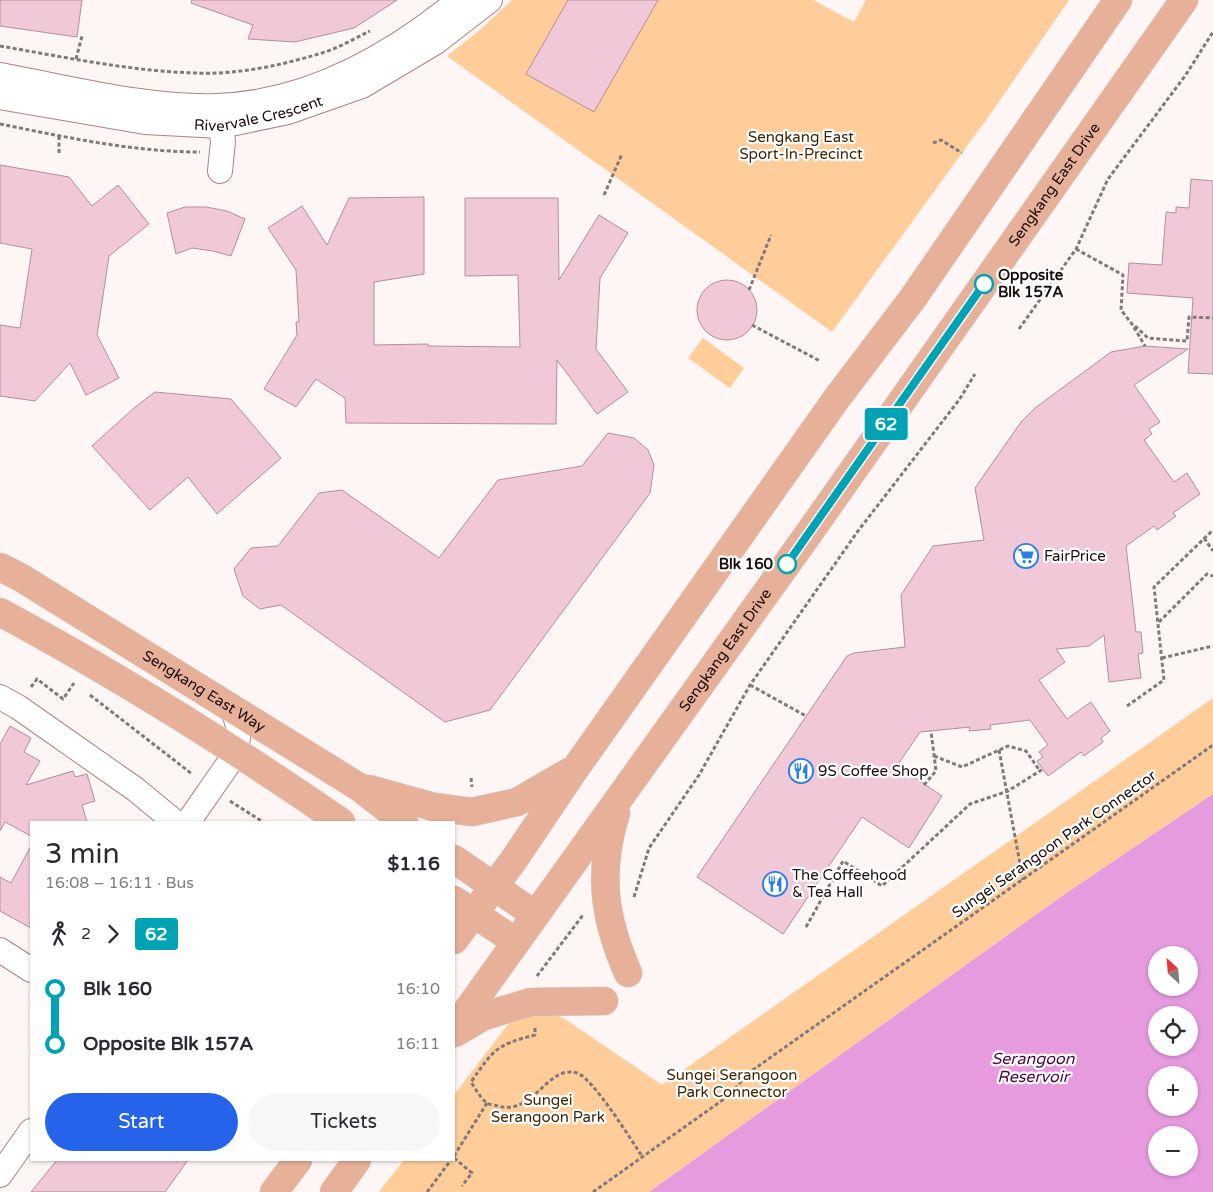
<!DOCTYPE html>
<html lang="en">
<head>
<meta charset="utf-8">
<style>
	body { margin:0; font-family:"Varela Round",sans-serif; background:#f7f7f7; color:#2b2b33; height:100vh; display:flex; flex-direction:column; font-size:19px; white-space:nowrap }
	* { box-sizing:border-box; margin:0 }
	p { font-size:16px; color:#7c7c81 }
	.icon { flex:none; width:28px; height:28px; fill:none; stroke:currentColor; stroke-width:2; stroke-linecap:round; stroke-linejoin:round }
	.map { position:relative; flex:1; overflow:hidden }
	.details { position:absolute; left:30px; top:821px; width:425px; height:340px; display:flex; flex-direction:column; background:#fff; border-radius:0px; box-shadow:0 1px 4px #0004 }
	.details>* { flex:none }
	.badge { padding:0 10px; border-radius:4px; font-size:18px; line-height:32px }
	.needle { width:32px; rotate:334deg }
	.controls { position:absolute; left:1148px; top:946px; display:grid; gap:10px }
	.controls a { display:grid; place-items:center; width:50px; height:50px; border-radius:50%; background:#fff; box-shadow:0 1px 4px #0004; font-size:25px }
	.map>.badge { position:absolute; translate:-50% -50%; box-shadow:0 0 0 2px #fff }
	.legs { display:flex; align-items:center; gap:8px; height:55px; padding:0 15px; font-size:16px }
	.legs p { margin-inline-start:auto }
	.head { display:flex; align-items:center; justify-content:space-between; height:85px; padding:0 15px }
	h1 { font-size:28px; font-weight:600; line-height:38px }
	.action { display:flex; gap:10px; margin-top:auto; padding:10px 15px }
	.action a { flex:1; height:58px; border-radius:30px; background:#2563eb; color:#fff; font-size:20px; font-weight:600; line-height:58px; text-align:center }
	.action a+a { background:#f7f7f7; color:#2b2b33 }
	ul { padding:0 15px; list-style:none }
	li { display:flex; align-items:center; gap:18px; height:55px; font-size:19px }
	li i { display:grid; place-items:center; width:8px; height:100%; margin:0 6px; background:currentColor }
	li i::after { content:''; width:12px; height:12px; margin:-6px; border:4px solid; border-radius:50%; background:#fff }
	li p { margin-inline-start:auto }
	li:first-child i { background:linear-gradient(#0000 50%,currentColor 0) }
	li:last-child i { background:linear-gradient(currentColor 50%,#0000 0) }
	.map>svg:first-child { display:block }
	.green { fill:#fecd9a }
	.water { fill:#e69bdf; fill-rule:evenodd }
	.building { fill:#f0c8d7; stroke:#b38f9c }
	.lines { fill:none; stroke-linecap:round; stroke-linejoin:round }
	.minor-casing { stroke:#aa8483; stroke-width:26 }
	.major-casing { stroke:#d6d3d3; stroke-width:29 }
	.path { stroke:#847878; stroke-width:3; stroke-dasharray:4 2.5; stroke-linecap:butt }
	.minor { stroke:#fff; stroke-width:24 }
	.major { stroke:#e7b099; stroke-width:28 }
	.line-1-casing { stroke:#fff; stroke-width:11 }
	.line-1 { stroke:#00a3b4; stroke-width:8 }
	.stop-1-dot { fill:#fff; stroke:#00a3b4; stroke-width:2.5 }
	.labels { text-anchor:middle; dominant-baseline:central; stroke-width:4.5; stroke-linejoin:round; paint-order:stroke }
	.street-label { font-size:15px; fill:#1b0d0d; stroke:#fff }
	.park-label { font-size:15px; fill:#402603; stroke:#fff }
	.stop-label { font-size:15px; font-weight:bold; fill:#1b0d0d; stroke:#fff; text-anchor:start }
	.poi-label { font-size:15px; fill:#1b0d0d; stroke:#fff; text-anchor:start }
	.water-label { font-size:16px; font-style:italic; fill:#4b0748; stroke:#fff }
</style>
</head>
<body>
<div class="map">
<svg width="1213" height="1192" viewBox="0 0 1213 1192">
	<rect width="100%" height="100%" fill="#fef5f5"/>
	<g class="green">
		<polygon points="512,0 813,0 854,22 866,0 1069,0 994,109 832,332 447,56 481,29"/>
		<polygon points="703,338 744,368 730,388 688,358"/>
		<polygon points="1213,698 1213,794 1065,894 649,1192 379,1192 404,1160 454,1160 454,1095 525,1002 565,1019 662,1085"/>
	</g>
	<path class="water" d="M 1213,794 L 1213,1192 L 649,1192 L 1065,894 ZM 1156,955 L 1189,955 L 1189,988 L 1156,988 ZM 1156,1015 L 1189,1015 L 1189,1048 L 1156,1048 ZM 1156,1075 L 1189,1075 L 1189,1108 L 1156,1108 ZM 1156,1135 L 1189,1135 L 1189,1168 L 1156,1168 Z"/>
	<g class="building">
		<polygon points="0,0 82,0 77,37 0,26"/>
		<polygon points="192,0 397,0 354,28 295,42 248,39 253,25 191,3"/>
		<polygon points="568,0 658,0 594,112 526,74"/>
		<polygon points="0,165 69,177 92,206 118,185 149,224 109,256 97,335 119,378 86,395 70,363 35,401 0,396 0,325 20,328 32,249 0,243"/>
		<polygon points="1191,179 1213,181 1213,374 1188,373 1193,298 1127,293 1129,263 1162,265 1166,212 1176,213 1176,207 1189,208"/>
		<polygon points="424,197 424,274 374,282 374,345 428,344 428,346 520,347 518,275 465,276 465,198 558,198 559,280 599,215 628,233 600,278 596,349 628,392 597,414 557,360 556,424 346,423 345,398 316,379 296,407 264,389 297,335 296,322 299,322 296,270 268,228 302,206 327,245 349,198"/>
		<polygon points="185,207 206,207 227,211 245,219 231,256 213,251 192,248 176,254 167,213"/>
		<circle cx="727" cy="310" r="30"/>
		<polygon points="1145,346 1188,349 1134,385 1160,422 1149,429 1152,434 1144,440 1174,482 1187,473 1200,494 1173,513 1176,516 1157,530 1154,526 1126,546 1136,632 1141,632 1143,653 1138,654 1141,678 1109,682 1104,635 1089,646 1056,649 1065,662 1039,680 1067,719 1091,702 1110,731 1101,738 1103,742 1084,756 1081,752 1048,776 1037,761 1043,757 1039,752 1048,745 1030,720 990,725 991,729 969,731 970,727 920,732 897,766 942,796 909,848 862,817 783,934 697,877 847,656 854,653 905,647 901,595 933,546 984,540 975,488 1021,422 1035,408 1111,352"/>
		<polygon points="155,392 231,399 281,458 217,514 188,477 150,510 92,446 134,408"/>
		<polygon points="608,433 634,438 648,450 654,465 650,493 490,710 445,722 281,605 260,609 243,596 234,569 251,548 278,546 319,493 342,490 439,558 498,480 582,466"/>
		<polygon points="10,726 31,738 24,752 40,761 26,785 73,771 75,777 87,774 95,801 82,805 87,822 31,822 31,836 5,822 0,831 0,744"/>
		<polygon points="31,846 31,928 0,911 0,877 11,883"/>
		<polygon points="57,1160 188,1160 165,1192 31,1192"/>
	</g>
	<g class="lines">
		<defs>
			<g id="minor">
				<path d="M 0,75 C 71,88 145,108 217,106 C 308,103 391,56 459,0"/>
				<path id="s1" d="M 0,97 L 145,122 L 221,126 L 288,112 L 362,86 L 436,42 L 490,0"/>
				<polyline points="218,110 223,141 220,171"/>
				<polyline points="0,697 18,707 135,789 175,822"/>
				<polyline points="188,822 236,753 239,729 233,709"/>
				<polyline points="0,950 31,970"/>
				<polyline points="0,1175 31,1131"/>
			</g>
			<g id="major">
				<path id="s2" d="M 0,567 L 20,577 L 359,787 L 404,822"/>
				<path d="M 0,612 C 117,675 232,747 341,822"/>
				<polyline points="369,789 434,807 472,812 517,802 569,772"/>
				<path d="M 616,813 C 598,872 603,916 628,973"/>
				<polyline points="454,859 534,914"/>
				<polyline points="454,900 516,942"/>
				<polyline points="454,940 513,861 575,769 837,398 913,298 1118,0"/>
				<path id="s3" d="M 454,1029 L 809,533 L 1184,0"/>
				<polyline points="455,1033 484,1016 531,1002 604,1001"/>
				<polyline points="274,1192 298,1160"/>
				<polyline points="334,1192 357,1160"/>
			</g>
		</defs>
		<use href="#minor" class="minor-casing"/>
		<use href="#major" class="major-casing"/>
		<g class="path">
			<path d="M 0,46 C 64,57 130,71 195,73 C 238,75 282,65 322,53 C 339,48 355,38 370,31"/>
			<polyline points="76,59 82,36"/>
			<path d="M 0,124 C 65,137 133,152 200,152"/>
			<polyline points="933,143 941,140 962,153"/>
			<polyline points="59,153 59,136"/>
			<polyline points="604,195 622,154"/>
			<polyline points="1076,249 1123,275 1121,310 1132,324 1145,346"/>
			<polyline points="749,290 771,235"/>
			<polyline points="752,325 820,361"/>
			<polyline points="1135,326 1148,338 1187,341 1189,317 1213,318"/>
			<polyline points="1019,329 1076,249 1108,179 1185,76 1213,32"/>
			<polyline points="1204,538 1213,551"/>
			<polyline points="1159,622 1207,574 1213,576"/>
			<polyline points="1162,658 1213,646"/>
			<polyline points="750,685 806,716"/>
			<polyline points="31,687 37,679 63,699 74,683"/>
			<polyline points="90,695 192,774"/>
			<polyline points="1127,706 1164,680 1154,587 1213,530"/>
			<polyline points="999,750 1023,880"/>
			<polyline points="934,756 962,767 1008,746 1026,751 1040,771"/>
			<polyline points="471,778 472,787"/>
			<polyline points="924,785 936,771 931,731"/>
			<polyline points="230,801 263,822"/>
			<polyline points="634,897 649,848 699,775 750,685 858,531 959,400 975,374"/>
			<polyline points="806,927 843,861 882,886 970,804 1008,791 1043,769"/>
			<polyline points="537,976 583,915"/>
			<path d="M 535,1028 L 535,1035 C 496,1045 494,1049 471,1082 C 475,1088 481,1099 487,1103 C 489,1105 495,1105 498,1106 C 534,1116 547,1064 577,1073 C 593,1078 631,1140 642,1156"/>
			<polyline points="454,1156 487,1103"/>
			<polyline points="454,1158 472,1173 462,1186"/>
			<polyline points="427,1192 451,1160"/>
			<polyline points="593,1192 731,1094 747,1074 1213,745"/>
		</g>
		<use href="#minor" class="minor"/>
		<use href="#major" class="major"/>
	</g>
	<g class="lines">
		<defs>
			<polyline id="line-1" points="787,564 984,284"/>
		</defs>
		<use href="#line-1" class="line-1-casing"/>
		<use href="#line-1" class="line-1"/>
	</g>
	<defs>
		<symbol id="supermarket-ring" viewBox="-11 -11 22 22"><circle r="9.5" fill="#fff" stroke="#2b7de8" stroke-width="1.5"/><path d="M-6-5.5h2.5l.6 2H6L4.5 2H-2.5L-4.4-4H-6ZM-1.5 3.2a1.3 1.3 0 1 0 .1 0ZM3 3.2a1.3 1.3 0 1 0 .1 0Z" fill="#2b7de8"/></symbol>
		<symbol id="restaurant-ring" viewBox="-11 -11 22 22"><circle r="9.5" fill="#fff" stroke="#2b7de8" stroke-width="1.5"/><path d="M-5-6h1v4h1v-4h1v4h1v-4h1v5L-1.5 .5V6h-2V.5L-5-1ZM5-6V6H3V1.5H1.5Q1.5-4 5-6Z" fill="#2b7de8"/></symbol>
	</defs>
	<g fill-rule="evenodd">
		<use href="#supermarket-ring" x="1012" y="542" width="28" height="28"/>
		<use href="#restaurant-ring" x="787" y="757" width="28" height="28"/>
		<use href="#restaurant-ring" x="761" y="870" width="28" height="28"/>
	</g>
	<g class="stop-1-dot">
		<circle cx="984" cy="284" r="9"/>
		<circle cx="787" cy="564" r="9"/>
	</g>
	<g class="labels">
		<g class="street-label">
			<text stroke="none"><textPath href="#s1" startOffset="262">Rivervale Crescent</textPath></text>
			<text stroke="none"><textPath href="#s3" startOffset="1036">Sengkang East Drive</textPath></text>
			<text stroke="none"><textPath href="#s3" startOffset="466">Sengkang East Drive</textPath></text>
			<text stroke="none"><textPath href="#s2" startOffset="239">Sengkang East Way</textPath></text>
			<text transform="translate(1054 844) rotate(-35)">Sungei Serangoon Park Connector</text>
		</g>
		<g class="park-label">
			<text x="801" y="137">Sengkang East<tspan x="801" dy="17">Sport-In-Precinct</tspan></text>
			<text x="732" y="1075">Sungei Serangoon<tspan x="732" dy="17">Park Connector</tspan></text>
			<text x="548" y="1100">Sungei<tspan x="548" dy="17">Serangoon Park</tspan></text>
		</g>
		<g class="stop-label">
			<text x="998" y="275">Opposite<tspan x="998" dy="17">Blk 157A</tspan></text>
			<text x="773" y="564" text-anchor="end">Blk 160</text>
		</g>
		<g class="poi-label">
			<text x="1044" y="556">FairPrice</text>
			<text x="818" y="771">9S Coffee Shop</text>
			<text x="792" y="875">The Coffeehood<tspan x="792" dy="17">&amp; Tea Hall</tspan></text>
		</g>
		<g class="water-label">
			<text x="1033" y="1059">Serangoon<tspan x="1033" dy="18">Reservoir</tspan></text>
		</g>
	</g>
</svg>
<div class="controls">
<a><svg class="needle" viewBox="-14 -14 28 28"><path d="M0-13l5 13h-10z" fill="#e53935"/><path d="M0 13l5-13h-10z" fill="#7c7c81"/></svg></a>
<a><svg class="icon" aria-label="locate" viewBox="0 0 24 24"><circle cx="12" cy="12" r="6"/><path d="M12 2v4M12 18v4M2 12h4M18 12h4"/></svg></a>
<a>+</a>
<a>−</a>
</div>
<b class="badge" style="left:886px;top:424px;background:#00a3b4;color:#fff">62</b>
<section class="details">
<div class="head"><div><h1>3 min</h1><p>16:08 – 16:11 · Bus</p></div><b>$1.16</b></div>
<div class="legs"><svg class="icon" aria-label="walk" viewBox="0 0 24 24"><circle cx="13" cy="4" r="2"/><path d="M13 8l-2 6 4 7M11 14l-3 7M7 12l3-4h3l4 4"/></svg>2<svg class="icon" aria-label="forward" viewBox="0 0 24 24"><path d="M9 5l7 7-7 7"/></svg><b class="badge" style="background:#00a3b4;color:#fff">62</b></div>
<ul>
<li><i style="color:#00a3b4"></i><b>Blk 160</b><p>16:10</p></li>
<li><i style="color:#00a3b4"></i><b>Opposite Blk 157A</b><p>16:11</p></li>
</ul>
<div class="action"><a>Start</a><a>Tickets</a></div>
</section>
</div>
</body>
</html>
